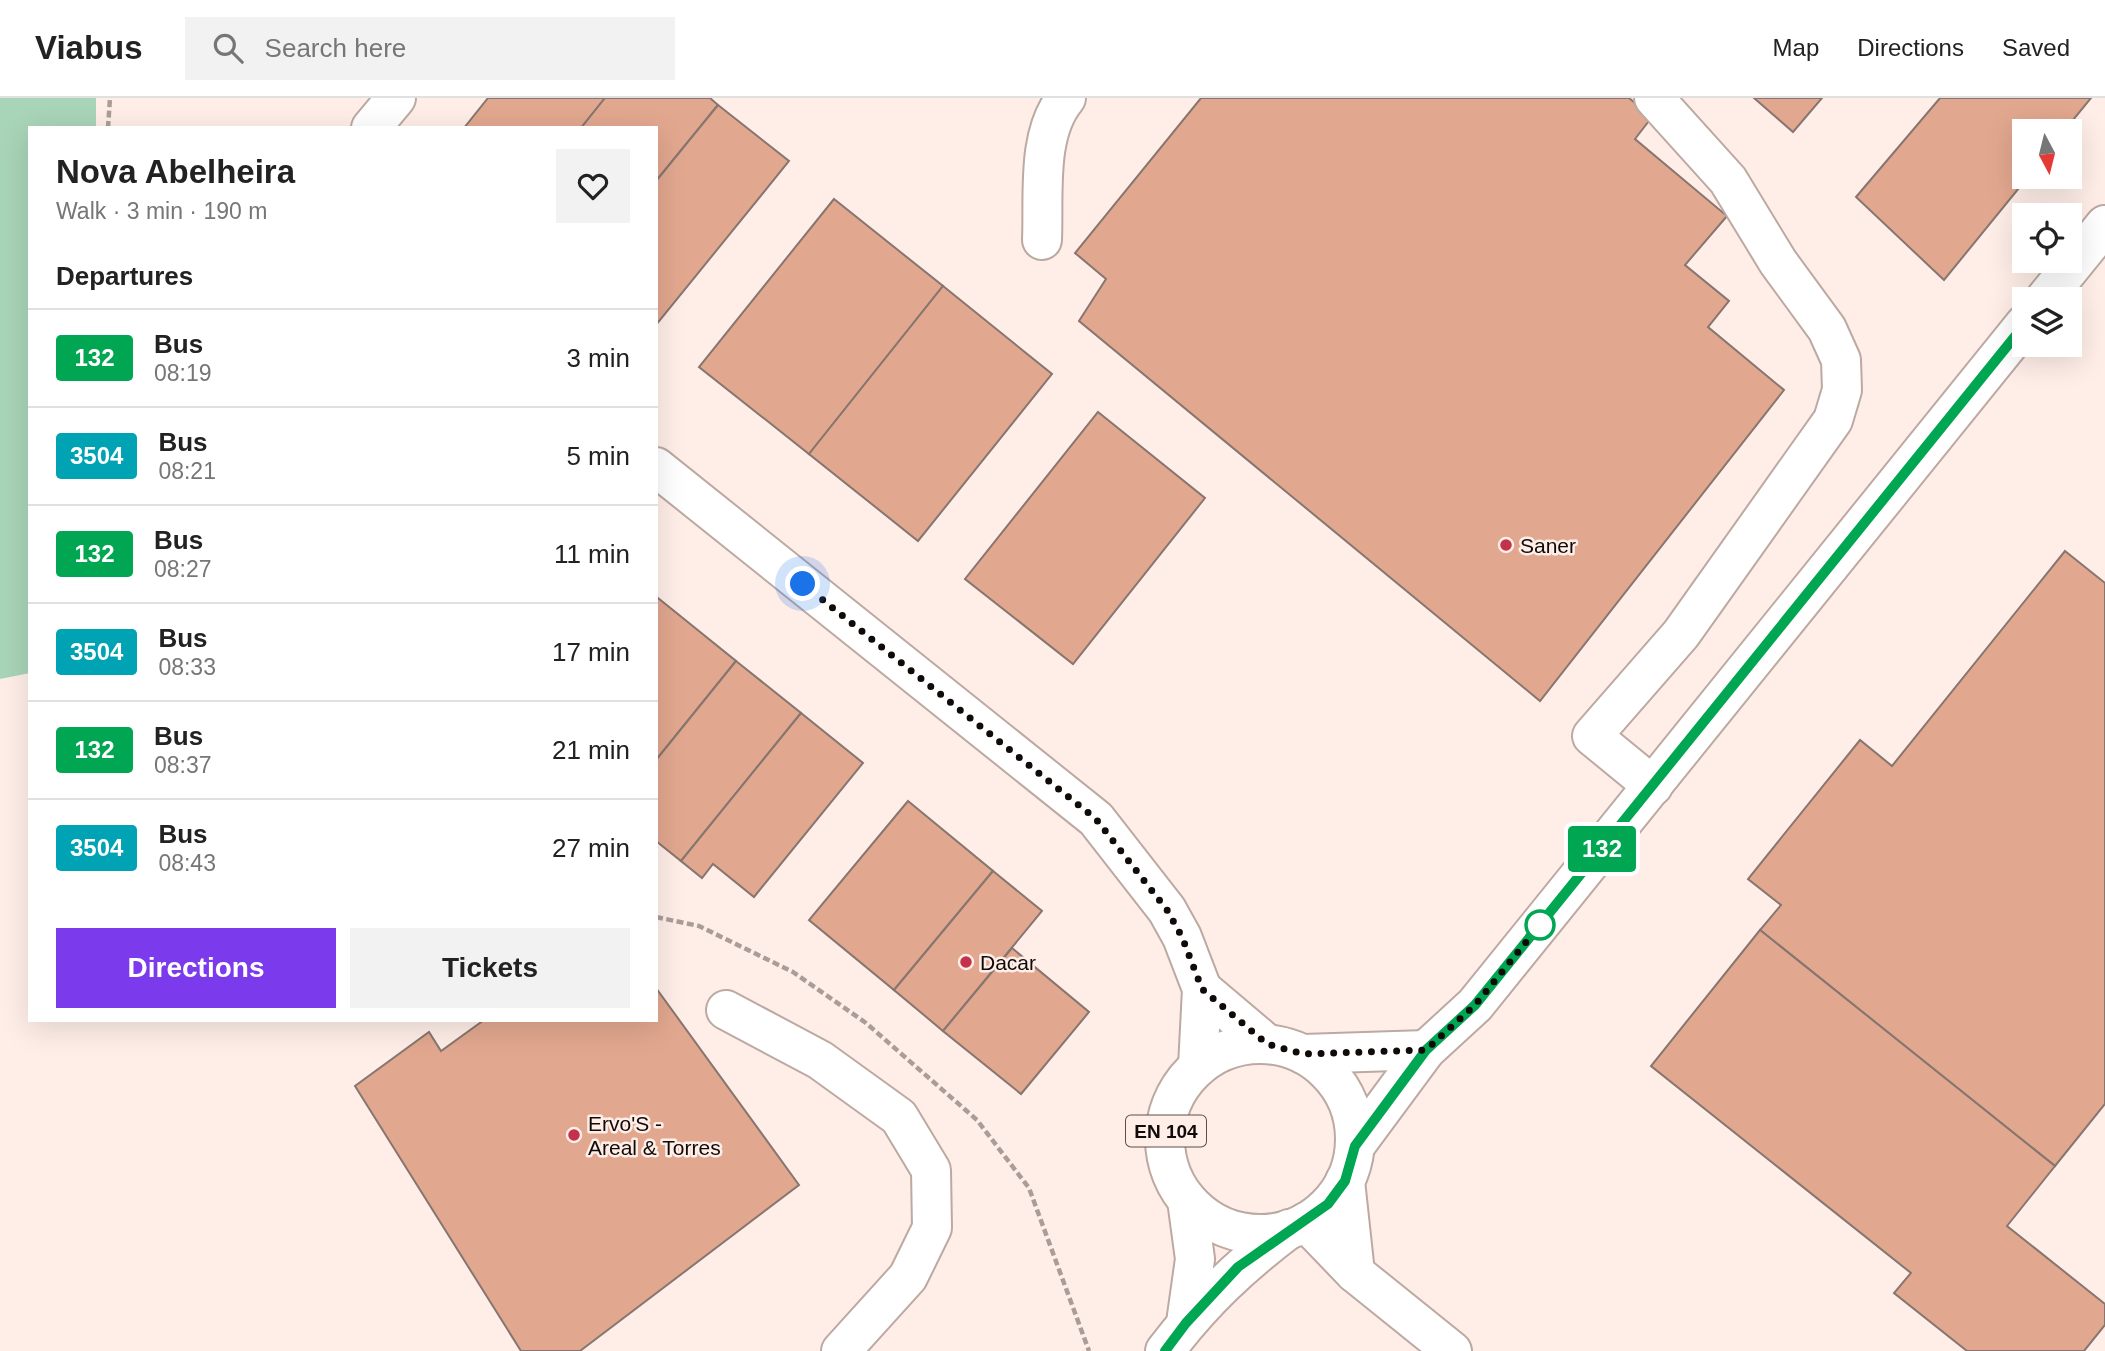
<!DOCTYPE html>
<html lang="en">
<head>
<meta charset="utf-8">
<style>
	body { margin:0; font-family:Arial,sans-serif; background:#f2f2f2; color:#222; height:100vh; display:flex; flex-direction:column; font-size:26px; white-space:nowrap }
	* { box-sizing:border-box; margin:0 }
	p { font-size:23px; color:#767676 }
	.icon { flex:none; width:38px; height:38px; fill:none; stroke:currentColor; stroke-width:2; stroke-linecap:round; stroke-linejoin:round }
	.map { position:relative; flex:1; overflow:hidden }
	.details { position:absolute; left:28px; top:28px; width:630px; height:896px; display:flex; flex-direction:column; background:#fff; border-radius:0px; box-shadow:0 7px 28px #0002 }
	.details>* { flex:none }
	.badge { padding:0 14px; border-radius:5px; font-size:24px; line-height:46px }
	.needle { width:46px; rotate:173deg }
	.tools { position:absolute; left:2012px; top:21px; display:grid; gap:14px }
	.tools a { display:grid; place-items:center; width:70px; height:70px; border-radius:0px; background:#fff; box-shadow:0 7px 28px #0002; font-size:35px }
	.you { position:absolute; width:35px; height:35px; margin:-18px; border:5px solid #fff; border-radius:50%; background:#1a73e8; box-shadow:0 0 0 10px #1a73e833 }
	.map>.badge { position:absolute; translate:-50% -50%; box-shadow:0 0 0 4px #fff }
	h2 { padding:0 28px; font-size:26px; line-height:63px }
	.round { display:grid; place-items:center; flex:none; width:74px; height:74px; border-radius:0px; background:#f2f2f2 }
	.headline { display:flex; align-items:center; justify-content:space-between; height:119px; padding:0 28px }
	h1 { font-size:33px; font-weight:600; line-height:52px }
	.action { display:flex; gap:14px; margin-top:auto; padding:14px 28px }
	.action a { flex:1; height:80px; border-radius:0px; background:#7c3aed; color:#fff; font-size:28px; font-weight:600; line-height:80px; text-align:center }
	.action a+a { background:#f2f2f2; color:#222 }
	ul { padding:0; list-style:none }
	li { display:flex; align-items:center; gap:21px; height:98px; padding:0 28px; border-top:2px solid #e0e0e0 }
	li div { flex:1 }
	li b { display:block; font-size:26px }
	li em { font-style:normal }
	li .badge { min-width:77px; font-weight:700; text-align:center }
	header { display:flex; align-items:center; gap:42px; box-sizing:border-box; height:98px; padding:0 35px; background:#fff; border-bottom:2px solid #e0e0e0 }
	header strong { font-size:33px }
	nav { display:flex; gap:38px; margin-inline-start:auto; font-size:24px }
	.search { width:490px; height:63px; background:#f2f2f2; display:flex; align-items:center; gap:18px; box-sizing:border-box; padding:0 24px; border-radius:0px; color:#767676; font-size:26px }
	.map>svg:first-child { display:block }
	.green { fill:#a8d4b7 }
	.building { fill:#e2a78f; stroke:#87766f; stroke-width:2 }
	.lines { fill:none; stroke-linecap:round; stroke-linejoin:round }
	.minor-casing { stroke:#bca9a2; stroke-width:42 }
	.major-casing { stroke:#bca9a2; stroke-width:42 }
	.path { stroke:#aa9d99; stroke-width:4.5; stroke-dasharray:7 3.5; stroke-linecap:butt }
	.minor { stroke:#fff; stroke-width:38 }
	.major { stroke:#fff; stroke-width:38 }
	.line-casing { stroke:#fff; stroke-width:16 }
	.line { stroke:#00a651; stroke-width:10 }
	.walk { stroke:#100a08; stroke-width:7; stroke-dasharray:0 12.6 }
	.poi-dot { fill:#c3324a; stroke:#ffeee8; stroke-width:2.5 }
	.stop-dot { fill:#fff; stroke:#00a651; stroke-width:3.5 }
	.labels { text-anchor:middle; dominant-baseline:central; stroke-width:5; stroke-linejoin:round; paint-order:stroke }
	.shield { fill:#ffeee8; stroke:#584e4b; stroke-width:2 }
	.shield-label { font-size:19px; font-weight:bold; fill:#100a08 }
	.poi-label { font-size:21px; fill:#100a08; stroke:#ffeee8; text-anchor:start }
</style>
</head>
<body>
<header>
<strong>Viabus</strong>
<div class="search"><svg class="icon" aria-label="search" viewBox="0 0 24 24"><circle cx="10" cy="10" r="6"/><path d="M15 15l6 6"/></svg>Search here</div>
<nav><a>Map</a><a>Directions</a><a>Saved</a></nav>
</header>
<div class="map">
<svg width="2105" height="1253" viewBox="0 0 2105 1253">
	<rect width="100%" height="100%" fill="#ffeee8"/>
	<polygon class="green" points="0,0 96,0 96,30 30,30 30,575 0,581"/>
	<g class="building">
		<polygon points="488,0 605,0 581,30 464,30"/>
		<polygon points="605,0 710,0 718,7 656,83 656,30 581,30"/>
		<polygon points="1201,0 1629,0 1652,19 1635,41 1727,118 1685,167 1729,203 1708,229 1784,292 1540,603 1079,223 1106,181 1075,155"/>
		<polygon points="1754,0 1822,0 1793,34"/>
		<polygon points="1940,0 2091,0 2064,33 2025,33 2025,79 2028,79 1944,182 1856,99"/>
		<polygon points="718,7 789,63 656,227 656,83"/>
		<polygon points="834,101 943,188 809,356 699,269"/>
		<polygon points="943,188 1052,276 918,443 809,356"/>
		<polygon points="1098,314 1205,400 1073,566 965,481"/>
		<polygon points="2065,453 2105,485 2105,1006 2055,1068 1760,832 1781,807 1748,781 1860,642 1892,668"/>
		<polygon points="658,500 736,563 656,662 656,502"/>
		<polygon points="736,563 801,615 681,763 656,743 656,662"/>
		<polygon points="801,615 863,665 754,799 713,766 702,780 681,763"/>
		<polygon points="908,703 993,773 894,892 809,822"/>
		<polygon points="993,773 1042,813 943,933 894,892"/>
		<polygon points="1760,832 2055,1068 2007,1128 2105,1206 2105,1227 2084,1253 1967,1253 1894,1195 1911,1175 1651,968"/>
		<polygon points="1012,850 1089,914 1021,996 943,933"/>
		<polygon points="656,890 799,1087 580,1253 521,1253 355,988 429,934 441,953 484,922 656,922"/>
	</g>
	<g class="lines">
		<defs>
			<g id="minor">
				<polyline points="371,30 396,0"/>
				<path d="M 1042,142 C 1044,98 1036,36 1066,0"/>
				<polyline points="656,369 1096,721 1167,812 1182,839 1202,891 1198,969"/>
				<polyline points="1653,688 1592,638 1681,536 1833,322 1842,292 1841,262 1827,231 1778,164 1728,82 1654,0"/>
				<polyline points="1202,891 1267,946"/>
				<polyline points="726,912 820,962 899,1019 931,1072 932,1130 908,1179 841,1253"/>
				<polyline points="1345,1083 1355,1175"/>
				<polyline points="1306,1124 1355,1175 1452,1253"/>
			</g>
			<g id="major">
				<polyline points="2045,201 2105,127"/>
				<circle cx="1260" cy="1041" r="95"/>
				<polyline points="1303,956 1426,952"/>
				<polyline points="1355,1048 1426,952 1475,907 2025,226"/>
				<polyline points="1186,1225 1195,1161 1187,1102"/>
				<path d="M 1165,1253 C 1202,1204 1240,1168 1289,1131"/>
			</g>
		</defs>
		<use href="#minor" class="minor-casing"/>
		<use href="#major" class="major-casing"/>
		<g class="path">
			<polyline points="108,30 110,0"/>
			<polyline points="656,819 699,828 793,874 866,925 977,1022 1029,1090 1089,1253"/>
		</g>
		<use href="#minor" class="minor"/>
		<use href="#major" class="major"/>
	</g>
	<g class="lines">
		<defs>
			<polyline id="line" points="1165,1253 1186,1225 1238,1169 1328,1106 1345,1083 1355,1048 1426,952 1475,907 2025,226"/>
		</defs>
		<use href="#line" class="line-casing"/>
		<use href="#line" class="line"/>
		<polyline class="walk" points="803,486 1096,721 1167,812 1182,839 1202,891 1267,946 1303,956 1426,952 1475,907 1540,827"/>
	</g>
	<g class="poi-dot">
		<circle cx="1506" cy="447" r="7"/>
		<circle cx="966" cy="864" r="7"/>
		<circle cx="574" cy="1037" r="7"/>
	</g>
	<circle class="stop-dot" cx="1540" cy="827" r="14"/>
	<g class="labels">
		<rect class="shield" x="1126" y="1017.5" width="80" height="31" rx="5"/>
		<g class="shield-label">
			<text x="1166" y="1033">EN 104</text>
		</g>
		<g class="poi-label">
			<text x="1520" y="447">Saner</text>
			<text x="980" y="864">Dacar</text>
			<text x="588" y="1025">Ervo'S -<tspan x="588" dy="24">Areal &amp; Torres</tspan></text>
		</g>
	</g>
</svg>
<div class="tools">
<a><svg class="needle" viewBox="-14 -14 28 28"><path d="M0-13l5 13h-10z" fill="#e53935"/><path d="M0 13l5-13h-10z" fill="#767676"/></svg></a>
<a><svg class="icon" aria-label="locate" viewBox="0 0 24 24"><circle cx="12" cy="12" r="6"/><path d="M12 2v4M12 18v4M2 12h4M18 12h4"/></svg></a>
<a><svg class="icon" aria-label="layers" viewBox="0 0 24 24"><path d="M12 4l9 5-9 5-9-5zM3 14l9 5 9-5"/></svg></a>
</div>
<div class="you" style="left:803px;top:486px"></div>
<b class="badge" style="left:1602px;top:751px;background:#00a651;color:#fff">132</b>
<section class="details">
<div class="headline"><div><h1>Nova Abelheira</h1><p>Walk · 3 min · 190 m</p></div><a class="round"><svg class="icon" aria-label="heart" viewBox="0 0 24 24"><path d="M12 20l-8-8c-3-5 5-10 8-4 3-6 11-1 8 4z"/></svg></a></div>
<h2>Departures</h2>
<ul>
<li><span class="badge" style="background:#00a651;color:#fff">132</span><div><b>Bus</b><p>08:19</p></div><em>3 min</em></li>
<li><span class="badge" style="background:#00a3b4;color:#fff">3504</span><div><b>Bus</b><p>08:21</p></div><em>5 min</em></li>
<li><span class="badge" style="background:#00a651;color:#fff">132</span><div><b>Bus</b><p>08:27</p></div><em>11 min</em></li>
<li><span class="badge" style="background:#00a3b4;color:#fff">3504</span><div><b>Bus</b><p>08:33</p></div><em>17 min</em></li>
<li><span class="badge" style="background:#00a651;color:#fff">132</span><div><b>Bus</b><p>08:37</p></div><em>21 min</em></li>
<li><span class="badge" style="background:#00a3b4;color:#fff">3504</span><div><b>Bus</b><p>08:43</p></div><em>27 min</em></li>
</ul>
<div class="action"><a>Directions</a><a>Tickets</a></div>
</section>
</div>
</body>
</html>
